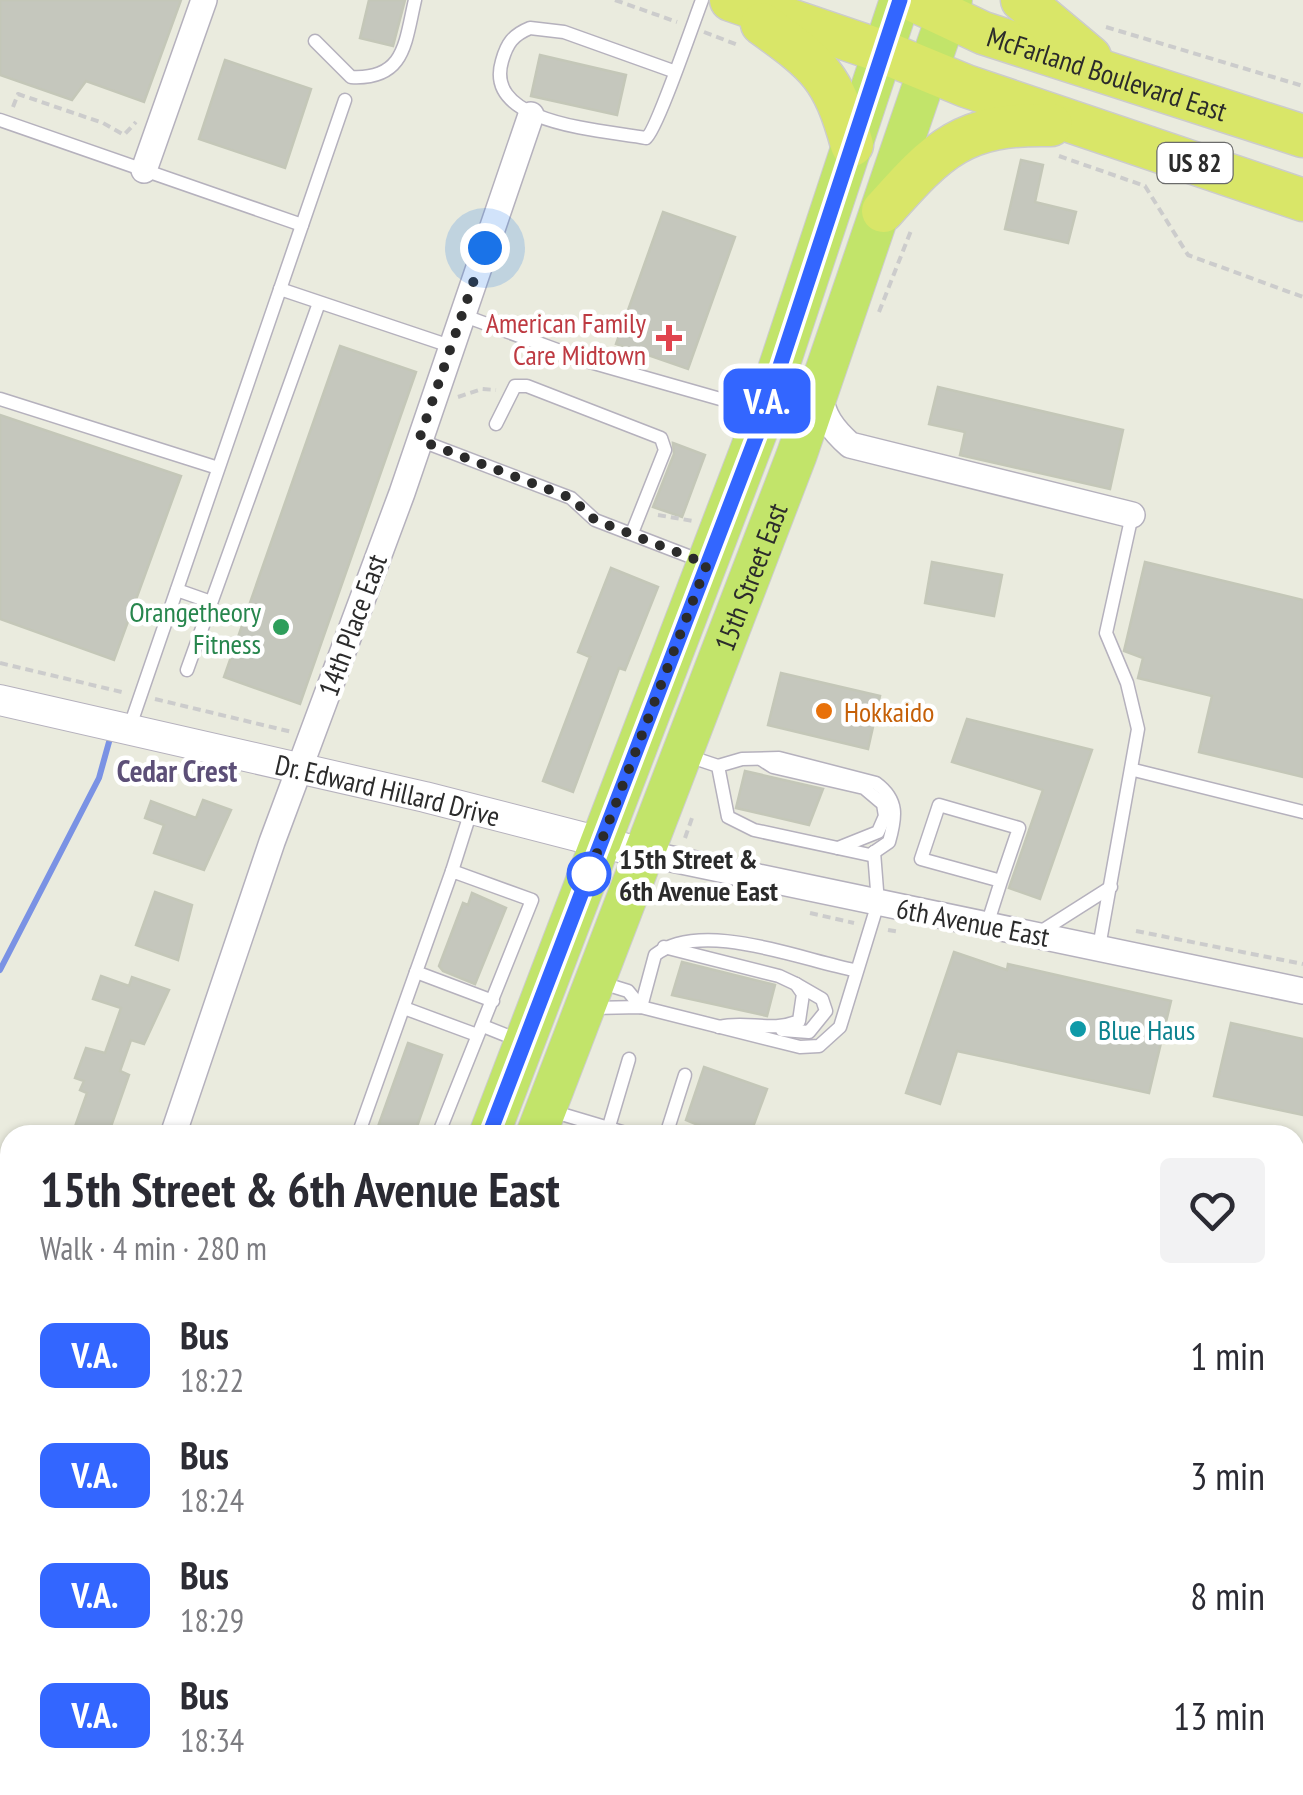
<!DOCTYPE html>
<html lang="en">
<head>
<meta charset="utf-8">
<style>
	body { margin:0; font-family:"PT Sans Narrow",sans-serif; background:#f2f2f3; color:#2b2b33; height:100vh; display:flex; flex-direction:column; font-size:38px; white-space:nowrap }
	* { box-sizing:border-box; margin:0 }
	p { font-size:32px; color:#7c7c81 }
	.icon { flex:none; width:55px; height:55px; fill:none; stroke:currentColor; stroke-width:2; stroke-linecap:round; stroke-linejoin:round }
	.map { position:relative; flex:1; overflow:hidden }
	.details { position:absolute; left:0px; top:1125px; width:1305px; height:670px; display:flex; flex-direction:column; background:#fff; border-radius:30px 30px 0 0; box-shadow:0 2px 8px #0004 }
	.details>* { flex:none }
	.badge { padding:0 20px; border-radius:15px; font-size:35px; line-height:65px }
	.you { position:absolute; width:50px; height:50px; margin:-25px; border:8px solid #fff; border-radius:50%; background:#1a73e8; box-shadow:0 0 0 15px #1a73e833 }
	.map>.badge { position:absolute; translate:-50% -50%; box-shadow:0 0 0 5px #fff }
	.round { display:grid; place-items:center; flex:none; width:105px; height:105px; border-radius:10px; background:#f2f2f3 }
	.overview { display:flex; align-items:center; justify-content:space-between; height:170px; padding:0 40px }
	h1 { font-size:48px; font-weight:600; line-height:75px }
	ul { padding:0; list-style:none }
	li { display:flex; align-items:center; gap:30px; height:120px; padding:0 40px }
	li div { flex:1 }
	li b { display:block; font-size:38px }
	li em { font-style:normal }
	li .badge { min-width:110px; font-weight:700; text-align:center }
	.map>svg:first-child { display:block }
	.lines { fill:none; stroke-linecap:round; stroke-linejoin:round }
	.stream { stroke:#7a92e4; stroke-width:6 }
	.building { fill:#c5c7bd; stroke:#c4c7b8; stroke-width:2.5 }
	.service-casing { stroke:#b5b1bd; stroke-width:15 }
	.minor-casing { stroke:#b5b1bd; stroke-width:28 }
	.tertiary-casing { stroke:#b5b1bd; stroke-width:32 }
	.primary-casing { stroke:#ccc; stroke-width:42 }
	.trunk-casing { stroke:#ccc; stroke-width:45 }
	.path { stroke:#ccc; stroke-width:4; stroke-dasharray:8 5; stroke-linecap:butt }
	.service { stroke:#fff; stroke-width:12 }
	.minor { stroke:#fff; stroke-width:25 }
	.tertiary { stroke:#fff; stroke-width:30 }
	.primary { stroke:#c2e46a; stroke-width:40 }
	.trunk { stroke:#d9e668; stroke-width:42 }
	.line-casing { stroke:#fff; stroke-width:22 }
	.line { stroke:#36f; stroke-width:15 }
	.walk { stroke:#2b2b2b; stroke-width:10; stroke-dasharray:0 18 }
	.health-dot { fill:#e0444e; stroke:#fff; stroke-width:4 }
	.leisure-dot { fill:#2e9e5b; stroke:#fff; stroke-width:4 }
	.food-dot { fill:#e8710a; stroke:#fff; stroke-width:4 }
	.stop-dot { fill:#fff; stroke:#36f; stroke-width:5 }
	.culture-dot { fill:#0f9aa8; stroke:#fff; stroke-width:4 }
	.labels { text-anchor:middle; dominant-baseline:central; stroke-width:9; stroke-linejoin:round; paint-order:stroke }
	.shield { fill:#fff; stroke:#6b6b6b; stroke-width:2.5 }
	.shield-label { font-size:25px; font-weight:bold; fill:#2b2b2b }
	.street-label { font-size:28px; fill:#2b2b2b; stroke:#fff }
	.health-label { font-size:28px; fill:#be3a42; stroke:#fff; text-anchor:end }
	.leisure-label { font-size:28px; fill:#27864d; stroke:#fff; text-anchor:end }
	.food-label { font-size:28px; fill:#c56008; stroke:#fff; text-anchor:start }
	.stop-label { font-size:28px; font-weight:bold; fill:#2b2b2b; stroke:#fff; text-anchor:start }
	.culture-label { font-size:28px; fill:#0d838f; stroke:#fff; text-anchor:start }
	.neighbourhood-label { font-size:30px; font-weight:bold; fill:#5c4f77; stroke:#fff }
</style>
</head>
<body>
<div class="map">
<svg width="1303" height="1795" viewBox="0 0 1303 1795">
	<rect width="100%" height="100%" fill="#eaebde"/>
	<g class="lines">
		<polyline class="stream" points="0,970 99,778 109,742"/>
	</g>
	<g class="building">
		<polygon points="0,0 181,0 144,102 86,81 72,100 0,75"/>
		<polygon points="369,0 405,0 393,46 360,38"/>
		<polygon points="540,55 626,75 617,115 531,96"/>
		<polygon points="225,60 311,89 285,168 199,139"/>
		<polygon points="1021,160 1043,165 1035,202 1076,212 1068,243 1005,229"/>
		<polygon points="663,212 735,237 688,369 616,344"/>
		<polygon points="340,346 416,372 300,704 224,677"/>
		<polygon points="938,387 1123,430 1110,489 960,455 965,432 929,424"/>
		<polygon points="0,415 181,476 114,660 0,619"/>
		<polygon points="673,443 705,455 682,517 653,507 674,454"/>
		<polygon points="932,562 1002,575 994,616 925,603"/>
		<polygon points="1145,562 1303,600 1303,777 1199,752 1212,696 1138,678 1143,658 1124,651"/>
		<polygon points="611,568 658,587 625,670 619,668 573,792 543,781 590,657 578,652"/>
		<polygon points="781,673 880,696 868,749 768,725"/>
		<polygon points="967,719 1092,750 1040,899 1009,888 1043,790 952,762"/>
		<polygon points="745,771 823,789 809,825 736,808"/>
		<polygon points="203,800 231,810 204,870 154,853 164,825 145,818 151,801 196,818"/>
		<polygon points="155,892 192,905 178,960 136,945"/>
		<polygon points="472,893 506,908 475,984 443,971 439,966 463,903 468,905"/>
		<polygon points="954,952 1007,970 1008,964 1171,1001 1149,1093 957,1051 940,1104 906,1093"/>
		<polygon points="682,962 775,985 767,1016 672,995"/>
		<polygon points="101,976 129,986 132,977 169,990 144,1044 131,1040 120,1071 129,1075 108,1135 72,1135 87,1093 80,1090 84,1081 75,1078 86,1048 105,1053 121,1008 93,999"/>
		<polygon points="1231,1023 1303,1039 1303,1115 1214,1096"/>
		<polygon points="408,1043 442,1055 414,1135 375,1135"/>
		<polygon points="704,1067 767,1089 750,1135 700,1135 703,1127 686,1120"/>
	</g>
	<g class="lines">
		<defs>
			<g id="service">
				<path d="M 315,41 L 351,77 C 405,80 405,43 415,0"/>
				<path d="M 673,71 L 564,32 L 530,28 C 513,35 507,43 502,61 C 483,125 604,130 646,138 C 656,132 694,21 702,0"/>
				<polyline points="0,120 302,225"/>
				<polyline points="280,289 450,346"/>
				<polyline points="462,315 590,362 759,410"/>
				<polyline points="0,399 218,468"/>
				<polyline points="496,424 515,386 527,386 661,438 665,450 632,533"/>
				<polyline points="419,440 571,498 595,520 704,562"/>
				<polyline points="177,590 211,602"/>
				<polyline points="187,670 319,303"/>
				<polyline points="129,729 345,100"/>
				<path d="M 688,756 L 718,766 L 742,759 L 779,758 L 876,783 C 899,800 896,817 889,842 L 870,855 L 754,830 L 728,817 L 718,766"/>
				<polyline points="762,760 773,767 864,788 883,804 885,816 878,832 838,848"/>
				<polyline points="1134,770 1303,812"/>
				<polyline points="452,871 471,811"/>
				<polyline points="987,925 1001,881 921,859 939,805 1019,828 1001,881"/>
				<polyline points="1037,934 1111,887"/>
				<path d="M 664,947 L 779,976 L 796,984 L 803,994 L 799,1021 C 771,1033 747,1020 719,1027"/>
				<polyline points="1099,947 1138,729 1127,683 1106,633 1132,515"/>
				<polyline points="602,983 628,991 641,1007"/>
				<path d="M 641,1007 L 655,955 C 701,919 799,959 854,970"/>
				<polyline points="404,1008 477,1035"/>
				<polyline points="592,1008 641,1007 800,1047 819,1046 840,1027 878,903 874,852"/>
				<polyline points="483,1026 518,1040"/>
				<polyline points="782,1030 809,1032 826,1011 822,999 796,984"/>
				<polyline points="548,1110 632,1135"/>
				<polyline points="607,1133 629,1059"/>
				<polyline points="358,1135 416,972"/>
				<polyline points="438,1135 532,900 452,871 416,972 493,1001"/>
				<polyline points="666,1135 685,1075"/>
				<polyline points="0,1692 10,1657"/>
				<polyline points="0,1717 10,1720"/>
				<polyline points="433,1785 475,1795"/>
				<polyline points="584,1795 587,1785"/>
			</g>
			<g id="minor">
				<polyline points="144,170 204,0"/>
				<path d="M 819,393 C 823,416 832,429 850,445 L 1132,515"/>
				<polyline points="643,853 1303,991"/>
				<polyline points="173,1135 272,842 402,493 531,115"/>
				<polyline points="0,1431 10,1434"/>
				<polyline points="1295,1781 1303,1783"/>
				<polyline points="640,1795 643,1785"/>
				<polyline points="1009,1795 1012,1785"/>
			</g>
			<g id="tertiary">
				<path id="s1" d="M 0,700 L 425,797 L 643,853"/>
			</g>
			<g id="primary">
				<polyline points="489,1135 759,427 900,0"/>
				<path id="s2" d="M 536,1135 L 797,454 L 952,0"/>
				<polyline points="243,1795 247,1785"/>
				<polyline points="291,1795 295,1785"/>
			</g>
			<g id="trunk">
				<polyline points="731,0 881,51 966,86 1303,200"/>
				<path id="s3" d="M 913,0 L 983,33 L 1303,136"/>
				<polyline points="1022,0 1090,57"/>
				<path d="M 762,24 C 819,65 833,76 852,145"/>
				<path d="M 883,211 C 939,148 963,123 1051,125"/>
			</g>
		</defs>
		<use href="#service" class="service-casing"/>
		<use href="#minor" class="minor-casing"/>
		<use href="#tertiary" class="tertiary-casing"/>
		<use href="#primary" class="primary-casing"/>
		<use href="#trunk" class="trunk-casing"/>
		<g class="path">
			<polyline points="615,0 677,22"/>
			<polyline points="1106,27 1303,86"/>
			<polyline points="704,32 738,45"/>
			<polyline points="13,107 18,94 103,123 124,135 136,122"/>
			<polyline points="1059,156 1145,186 1188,255 1303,297"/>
			<polyline points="879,312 912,228"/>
			<polyline points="458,397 482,389 496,390"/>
			<polyline points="658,515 693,521"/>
			<polyline points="0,663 126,693"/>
			<polyline points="155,699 292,732"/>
			<polyline points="685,838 692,818"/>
			<polyline points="810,913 854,923"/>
			<polyline points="888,930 900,932"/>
			<polyline points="1136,931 1303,964"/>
		</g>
		<use href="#service" class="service"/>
		<use href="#minor" class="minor"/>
		<use href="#tertiary" class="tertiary"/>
		<use href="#primary" class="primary"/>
		<use href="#trunk" class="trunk"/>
	</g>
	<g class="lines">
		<defs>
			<polyline id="line" points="489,1135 760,427 900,0"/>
		</defs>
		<use href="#line" class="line-casing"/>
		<use href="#line" class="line"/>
		<polyline class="walk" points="485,248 419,440 571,498 595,520 707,564 589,874"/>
	</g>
	<path class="health-dot" d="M664 323h10v10h10v10h-10v10h-10v-10h-10v-10h10z"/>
	<circle class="leisure-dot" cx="281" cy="627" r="10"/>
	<circle class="food-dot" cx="824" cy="711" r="10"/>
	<circle class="stop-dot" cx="589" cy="874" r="20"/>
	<circle class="culture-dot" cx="1078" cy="1029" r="10"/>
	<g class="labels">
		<rect class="shield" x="1157.5" y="143" width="75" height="40" rx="8"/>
		<g class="shield-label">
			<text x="1195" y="163">US 82</text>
		</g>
		<g class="street-label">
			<text stroke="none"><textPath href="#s3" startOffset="208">McFarland Boulevard East</textPath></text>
			<text stroke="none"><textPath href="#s2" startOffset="598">15th Street East</textPath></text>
			<text transform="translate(352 625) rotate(-70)">14th Place East</text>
			<text stroke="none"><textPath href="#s1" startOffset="398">Dr. Edward Hillard Drive</textPath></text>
			<text transform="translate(973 922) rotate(11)">6th Avenue East</text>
		</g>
		<g class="health-label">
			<text x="646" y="322">American Family<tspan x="646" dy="32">Care Midtown</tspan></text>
		</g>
		<g class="leisure-label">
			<text x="261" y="611">Orangetheory<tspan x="261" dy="32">Fitness</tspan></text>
		</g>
		<g class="food-label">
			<text x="844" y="711">Hokkaido</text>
		</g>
		<g class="stop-label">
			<text x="619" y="858">15th Street &amp;<tspan x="619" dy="32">6th Avenue East</tspan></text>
		</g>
		<g class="culture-label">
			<text x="1098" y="1029">Blue Haus</text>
		</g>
		<g class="neighbourhood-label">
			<text x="177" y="770">Cedar Crest</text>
		</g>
	</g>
</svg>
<div class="you" style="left:485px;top:248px"></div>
<b class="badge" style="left:767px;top:401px;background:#36f;color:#fff">V.A.</b>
<section class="details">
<div class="overview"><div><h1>15th Street &amp; 6th Avenue East</h1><p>Walk · 4 min · 280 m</p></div><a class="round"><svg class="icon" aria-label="heart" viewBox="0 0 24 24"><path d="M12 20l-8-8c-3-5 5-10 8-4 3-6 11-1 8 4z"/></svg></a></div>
<ul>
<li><span class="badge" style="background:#36f;color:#fff">V.A.</span><div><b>Bus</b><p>18:22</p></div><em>1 min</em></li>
<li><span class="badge" style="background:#36f;color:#fff">V.A.</span><div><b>Bus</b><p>18:24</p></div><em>3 min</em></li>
<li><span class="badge" style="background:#36f;color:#fff">V.A.</span><div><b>Bus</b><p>18:29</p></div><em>8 min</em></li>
<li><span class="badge" style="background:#36f;color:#fff">V.A.</span><div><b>Bus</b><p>18:34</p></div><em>13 min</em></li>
</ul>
</section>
</div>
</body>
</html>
